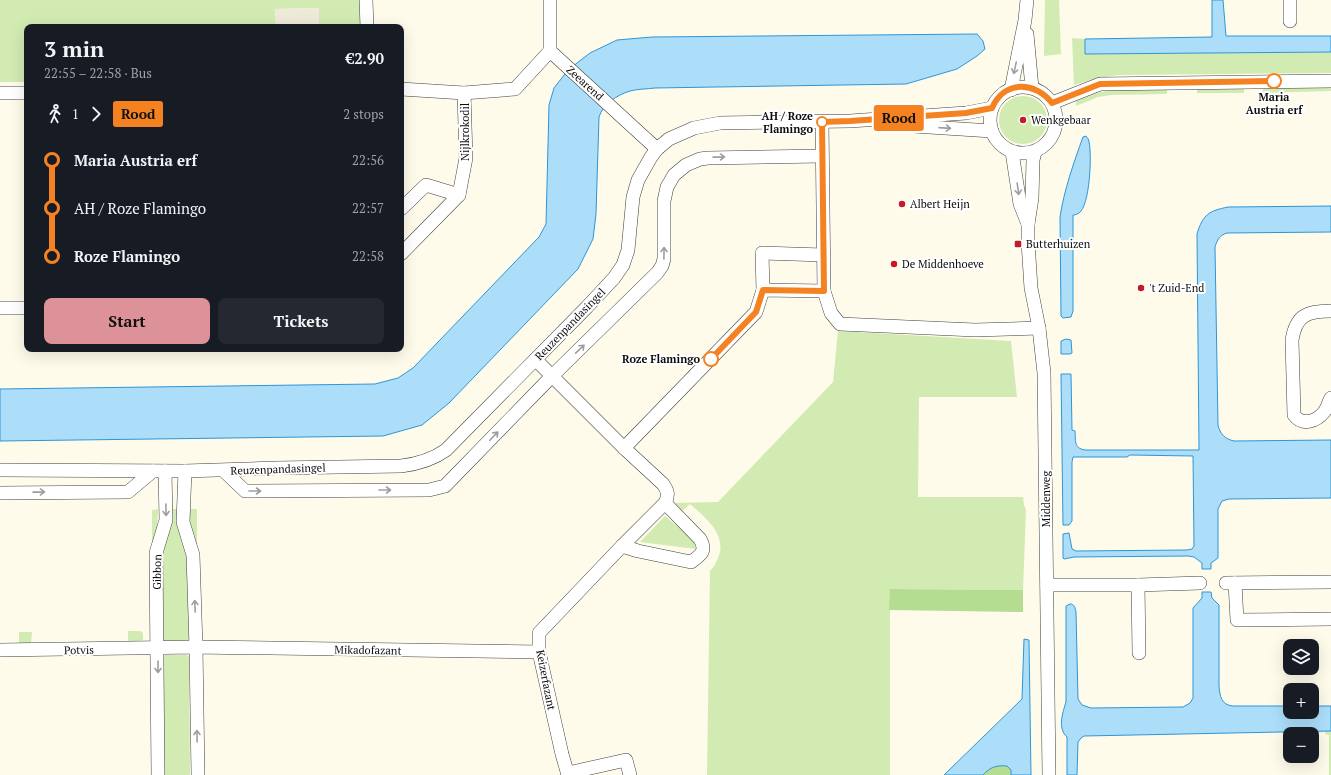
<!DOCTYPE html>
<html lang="en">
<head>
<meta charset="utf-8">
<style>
	body { margin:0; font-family:"PT Serif",serif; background:#242831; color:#f1f3f6; height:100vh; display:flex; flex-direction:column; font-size:15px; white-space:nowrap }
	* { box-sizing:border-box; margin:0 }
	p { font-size:13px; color:#9ea1a6 }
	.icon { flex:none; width:22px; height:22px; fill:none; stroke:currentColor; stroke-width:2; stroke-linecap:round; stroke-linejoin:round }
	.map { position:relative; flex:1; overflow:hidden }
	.panel { position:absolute; left:24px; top:24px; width:380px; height:328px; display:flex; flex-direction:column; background:#171b24; border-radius:8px; box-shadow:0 4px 16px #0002 }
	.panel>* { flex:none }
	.badge { padding:0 8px; border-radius:3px; font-size:14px; line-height:26px }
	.fabs { position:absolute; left:1283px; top:639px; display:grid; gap:8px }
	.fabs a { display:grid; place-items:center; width:36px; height:36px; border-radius:8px; background:#171b24; box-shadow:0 4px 16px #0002; font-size:20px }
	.map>.badge { position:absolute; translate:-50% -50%; box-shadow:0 0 0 2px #fff }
	.legs { display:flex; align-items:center; gap:6px; height:44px; padding:0 20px; font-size:13px }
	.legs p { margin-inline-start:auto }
	.head { display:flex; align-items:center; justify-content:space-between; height:68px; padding:0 20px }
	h1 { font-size:22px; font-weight:700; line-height:30px }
	.primary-button { display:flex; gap:8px; margin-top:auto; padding:8px 20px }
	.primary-button a { flex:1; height:46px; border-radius:8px; background:#dc9298; color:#111; font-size:16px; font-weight:700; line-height:46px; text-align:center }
	.primary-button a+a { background:#242831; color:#f1f3f6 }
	ul { padding:0 20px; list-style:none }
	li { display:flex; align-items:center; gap:14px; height:48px; font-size:15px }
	li i { display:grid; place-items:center; width:6px; height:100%; margin:0 5px; background:currentColor }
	li i::after { content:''; width:10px; height:10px; margin:-5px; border:3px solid; border-radius:50%; background:#171b24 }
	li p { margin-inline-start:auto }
	li:first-child i { background:linear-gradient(#0000 50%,currentColor 0) }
	li:last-child i { background:linear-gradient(currentColor 50%,#0000 0) }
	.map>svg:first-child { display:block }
	.green { fill:#d1ebb2 }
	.forest { fill:#b4dd91 }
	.plaza { fill:#efe9da }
	.water { fill:#acdefa; stroke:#2f95d5 }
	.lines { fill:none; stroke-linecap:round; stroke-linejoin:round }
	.minor-casing { stroke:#3f3f3f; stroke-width:14 }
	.minor { stroke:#fff; stroke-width:13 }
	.oneway { stroke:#9e9e9e }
	.line-1-casing { stroke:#fff; stroke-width:9 }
	.line-1 { stroke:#f58220; stroke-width:6 }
	.stop-1-dot { fill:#fff; stroke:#f58220; stroke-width:2 }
	.poi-dot { fill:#c31c26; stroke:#fff; stroke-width:1.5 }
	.labels { text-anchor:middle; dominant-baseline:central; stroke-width:4; stroke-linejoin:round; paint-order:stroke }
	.street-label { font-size:11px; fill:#0c0c0c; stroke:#fff }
	.stop-label { font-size:11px; font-weight:bold; fill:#0c0c0c; stroke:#fff; text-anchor:end }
	.poi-label { font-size:11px; fill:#0c0c0c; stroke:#fff; text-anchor:start }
</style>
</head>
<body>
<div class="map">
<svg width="1331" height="775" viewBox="0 0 1331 775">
	<rect width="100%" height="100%" fill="#fffbeb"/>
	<g class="green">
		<polygon points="0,0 361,0 362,27 319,27 318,8 275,9 276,27 27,27 27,82 0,82"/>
		<polygon points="1045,0 1059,0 1061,54 1044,56"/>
		<polygon points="1072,38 1085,39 1085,54 1331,52 1331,73 1119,75 1098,78 1074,85"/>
		<polygon points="1331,87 1331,91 1261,93 1264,88"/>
		<polygon points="1244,88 1244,93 1197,93 1197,89"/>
		<polygon points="1167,89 1167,94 1111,95 1098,97 1076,106 1076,101 1100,92 1114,90"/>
		<circle cx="1023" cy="120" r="24"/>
		<path d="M 838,331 L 1011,341 L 1017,397 L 919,397 L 918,497 L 1023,497 L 1024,505 L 1026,510 L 1023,590 L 890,589 L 890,775 L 707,775 L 710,571 C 714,567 716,563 718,558 C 728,535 705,517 690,504 L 682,511 L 674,503 L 718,502 L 833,382 Z"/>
		<polygon points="158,509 157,529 152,545 152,510"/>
		<polygon points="171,509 177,509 179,531 188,563 189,640 187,642 164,642 163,640 162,561 163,551 169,532"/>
		<polygon points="188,509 197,509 197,548 192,541"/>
		<polygon points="665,516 694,540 697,546 696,549 640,542"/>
		<polygon points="128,631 140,631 143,633 143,640 128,642"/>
		<polygon points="19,632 32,632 31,644 19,644"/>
		<polygon points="165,655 187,655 189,657 190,775 164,775 163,657"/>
		<polygon points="1325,731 1331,731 1331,775 1329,775 1329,735 1325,734"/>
	</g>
	<g class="forest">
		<polygon points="890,589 1023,590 1023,612 889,610"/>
		<polygon points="998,765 1007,766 1011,770 1011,775 983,775 989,769"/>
	</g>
	<polygon class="plaza" points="319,8 319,27 276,27 275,9"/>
	<g class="water">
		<polygon points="1212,0 1223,0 1226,36 1331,36 1331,52 1085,54 1085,39 1212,37"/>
		<path d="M 977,34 L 983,41 L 985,49 L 977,56 L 957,69 L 906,84 L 655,88 C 647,89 637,89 630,91 C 617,95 603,104 599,117 L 596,214 L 593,239 L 578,269 L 449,403 L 422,425 L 383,436 L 0,441 L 0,389 L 375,384 L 398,378 L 413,368 L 539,237 L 546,224 L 549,105 L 554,88 L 568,70 L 590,53 L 617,40 L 652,37 Z"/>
		<path d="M 1086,136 C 1087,138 1089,139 1089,142 C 1092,154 1090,206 1079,213 C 1078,214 1075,215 1073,215 L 1073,311 L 1071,317 L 1063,318 L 1061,316 L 1060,217 C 1064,190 1074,162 1083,137 Z"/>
		<path d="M 1331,206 L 1331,232 L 1227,233 C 1220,235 1217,240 1215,247 L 1218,425 C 1220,434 1225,439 1234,441 L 1331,440 L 1331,498 L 1229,499 L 1222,501 L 1218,509 L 1218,558 L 1211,563 L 1211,569 L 1202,569 L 1202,563 L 1194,557 L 1188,556 L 1074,557 L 1064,559 L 1063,558 L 1063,534 L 1069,533 L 1072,549 L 1076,551 L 1187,550 L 1192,549 L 1194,546 L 1193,456 L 1130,455 L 1127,457 L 1073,457 L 1072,462 L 1072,521 L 1069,525 L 1063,525 L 1061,374 L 1071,374 L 1072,430 L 1075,431 C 1076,440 1073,448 1085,450 L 1199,450 L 1197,234 C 1203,214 1209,211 1228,207 Z"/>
		<polygon points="1066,339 1071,340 1072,353 1070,354 1061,354 1061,341"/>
		<path d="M 1202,592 L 1211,592 L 1212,598 L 1219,605 L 1219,686 C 1220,696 1221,705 1233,706 L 1290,706 L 1290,712 L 1312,712 L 1312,706 L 1331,706 L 1331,731 L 1084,736 L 1081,738 L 1078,742 L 1077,775 L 1067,775 L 1067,737 C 1057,728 1063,712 1066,702 L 1066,606 L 1070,604 C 1074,604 1075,607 1076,612 L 1078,699 L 1082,705 L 1091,708 L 1183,707 L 1190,703 L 1193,698 L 1193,608 L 1202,598 Z"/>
		<path d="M 1024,639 L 1029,640 L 1031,775 L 1011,775 L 1011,770 L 1007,766 C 997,765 990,767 983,775 L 944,775 L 1022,699 Z"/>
	</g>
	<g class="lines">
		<defs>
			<g id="minor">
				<polyline points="366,0 367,27"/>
				<polyline points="550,0 550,51 657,149"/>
				<polyline points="1290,21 1290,0"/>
				<polyline points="1027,34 1032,88"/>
				<circle cx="1023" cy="120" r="33"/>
				<polyline points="401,89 464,93 515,89 550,51"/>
				<polyline points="1011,90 1025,20 1027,0"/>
				<polyline points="0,93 27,93"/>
				<polyline points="1052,103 1100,84 1331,81"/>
				<polyline points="822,122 824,291 831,313 840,324 975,330 1039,328"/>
				<polyline points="898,125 992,131"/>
				<polyline points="1012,152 1020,204 1028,224"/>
				<polyline points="1035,152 1033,160 1032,198 1028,224 1028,242 1031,288 1039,328 1044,373 1049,775"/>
				<polyline points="401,209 426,185 459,195"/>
				<polyline points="401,254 459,195 466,158 464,93"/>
				<polyline points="763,290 762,253 823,255"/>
				<polyline points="0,308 27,308"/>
				<path d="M 1331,311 C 1307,311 1296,315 1292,340 L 1294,415 C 1302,426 1316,422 1324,412 C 1328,408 1328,402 1331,398"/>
				<path d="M 536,360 L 624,448 L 663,484 C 668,491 669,495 665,503 L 622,546 L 539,633 L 539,652 L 562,754 L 568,775"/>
				<polyline points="624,448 756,312 763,290 824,291"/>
				<path d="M 0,470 L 185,471 L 276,468 L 401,466 C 418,464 432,460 446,450 L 587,307 L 614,278 L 623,265 L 628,250 L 633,197 L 638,180 L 651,157 L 657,149 L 669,139 L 694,128 L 720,123 L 850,121 L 966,113 L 992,108"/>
				<polyline points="185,471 183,522 193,555 196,647 198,775"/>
				<polyline points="224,471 245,491 429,490 445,486 552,376 657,273 662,266 664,259 664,201 667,187 674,175 686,165 700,159 708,158 822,156"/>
				<polyline points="0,493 128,492 153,471"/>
				<path d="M 622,546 L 638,551 L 691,562 C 701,555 707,551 700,539 L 665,503"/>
				<polyline points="1226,583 1331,582"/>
				<polyline points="1235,583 1237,620 1331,619"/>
				<polyline points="1047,585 1138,585 1200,583"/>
				<polyline points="1138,585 1139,653"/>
				<polyline points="0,650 196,647 539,652"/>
				<polyline points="568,773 626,760 630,775"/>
				<polyline points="158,775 156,553 166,520 165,471"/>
			</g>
		</defs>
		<use href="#minor" class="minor-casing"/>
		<use href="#minor" class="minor"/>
	</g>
	<defs><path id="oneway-shaft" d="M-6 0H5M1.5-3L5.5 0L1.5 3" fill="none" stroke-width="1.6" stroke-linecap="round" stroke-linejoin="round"/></defs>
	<g class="oneway">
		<use href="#oneway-shaft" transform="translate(1015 68) rotate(102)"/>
		<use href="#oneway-shaft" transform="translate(945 128) rotate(4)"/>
		<use href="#oneway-shaft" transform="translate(719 157) rotate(-1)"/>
		<use href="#oneway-shaft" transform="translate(1018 189) rotate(82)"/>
		<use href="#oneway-shaft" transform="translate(664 253) rotate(-89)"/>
		<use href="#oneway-shaft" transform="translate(580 349) rotate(-44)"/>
		<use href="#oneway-shaft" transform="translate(494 436) rotate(-46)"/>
		<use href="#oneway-shaft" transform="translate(385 490)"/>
		<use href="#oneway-shaft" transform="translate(255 491)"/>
		<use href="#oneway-shaft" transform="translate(39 492) rotate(-1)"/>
		<use href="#oneway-shaft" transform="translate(166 510) rotate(89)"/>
		<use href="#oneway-shaft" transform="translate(195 606) rotate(-92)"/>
		<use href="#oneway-shaft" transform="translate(158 667) rotate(90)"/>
		<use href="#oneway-shaft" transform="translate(197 736) rotate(-91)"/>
	</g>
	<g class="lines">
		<defs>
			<path id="line-1" d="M 711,359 L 756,312 L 763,290 L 824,291 L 822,122 L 850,121 L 966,113 L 992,108 C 1004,80 1035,81 1052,103 L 1100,84 L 1274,81"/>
		</defs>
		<use href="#line-1" class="line-1-casing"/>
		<use href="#line-1" class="line-1"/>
	</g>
	<g class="stop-1-dot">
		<circle cx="1274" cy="81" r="7"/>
		<circle cx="822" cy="122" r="5"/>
		<circle cx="711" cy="359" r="7"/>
	</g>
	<g class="poi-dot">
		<circle cx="1023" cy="120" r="4"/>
		<circle cx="902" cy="204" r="4"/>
		<rect x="1014" y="240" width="8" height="8" rx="2"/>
		<circle cx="894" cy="264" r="4"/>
		<circle cx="1141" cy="288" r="4"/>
	</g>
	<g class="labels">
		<g class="street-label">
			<text transform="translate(585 83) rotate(42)">Zeearend</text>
			<text transform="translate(465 132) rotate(-90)">Nijlkrokodil</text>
			<text transform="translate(570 324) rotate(-46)">Reuzenpandasingel</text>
			<text transform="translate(278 469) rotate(-2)">Reuzenpandasingel</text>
			<text transform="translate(1046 499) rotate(-90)">Middenweg</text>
			<text transform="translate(157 572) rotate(-89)">Gibbon</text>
			<text transform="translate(79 650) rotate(-1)">Potvis</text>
			<text transform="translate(368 650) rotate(1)">Mikadofazant</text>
			<text transform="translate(546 680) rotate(79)">Keizerfazant</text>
		</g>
		<g class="stop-label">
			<text x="1274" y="97" text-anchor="middle">Maria<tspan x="1274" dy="13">Austria erf</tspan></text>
			<text x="813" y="116">AH / Roze<tspan x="813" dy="13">Flamingo</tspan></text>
			<text x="700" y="359">Roze Flamingo</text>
		</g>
		<g class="poi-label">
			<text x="1031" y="120">Wenkgebaar</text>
			<text x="910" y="204">Albert Heijn</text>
			<text x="1026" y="244">Butterhuizen</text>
			<text x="902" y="264">De Middenhoeve</text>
			<text x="1149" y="288">'t Zuid-End</text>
		</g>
	</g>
</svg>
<div class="fabs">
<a><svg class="icon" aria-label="layers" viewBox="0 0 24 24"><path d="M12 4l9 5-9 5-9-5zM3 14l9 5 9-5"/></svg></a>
<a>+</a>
<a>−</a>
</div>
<b class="badge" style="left:899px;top:118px;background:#f58220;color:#111">Rood</b>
<section class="panel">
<div class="head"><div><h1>3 min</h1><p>22:55 – 22:58 · Bus</p></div><b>€2.90</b></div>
<div class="legs"><svg class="icon" aria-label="walk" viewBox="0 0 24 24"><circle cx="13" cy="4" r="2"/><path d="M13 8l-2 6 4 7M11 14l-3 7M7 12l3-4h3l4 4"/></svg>1<svg class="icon" aria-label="forward" viewBox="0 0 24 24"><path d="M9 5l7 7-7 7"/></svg><b class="badge" style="background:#f58220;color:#111">Rood</b><p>2 stops</p></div>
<ul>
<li><i style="color:#f58220"></i><b>Maria Austria erf</b><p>22:56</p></li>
<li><i style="color:#f58220"></i><span>AH / Roze Flamingo</span><p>22:57</p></li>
<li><i style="color:#f58220"></i><b>Roze Flamingo</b><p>22:58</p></li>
</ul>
<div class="primary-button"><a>Start</a><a>Tickets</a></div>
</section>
</div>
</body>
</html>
